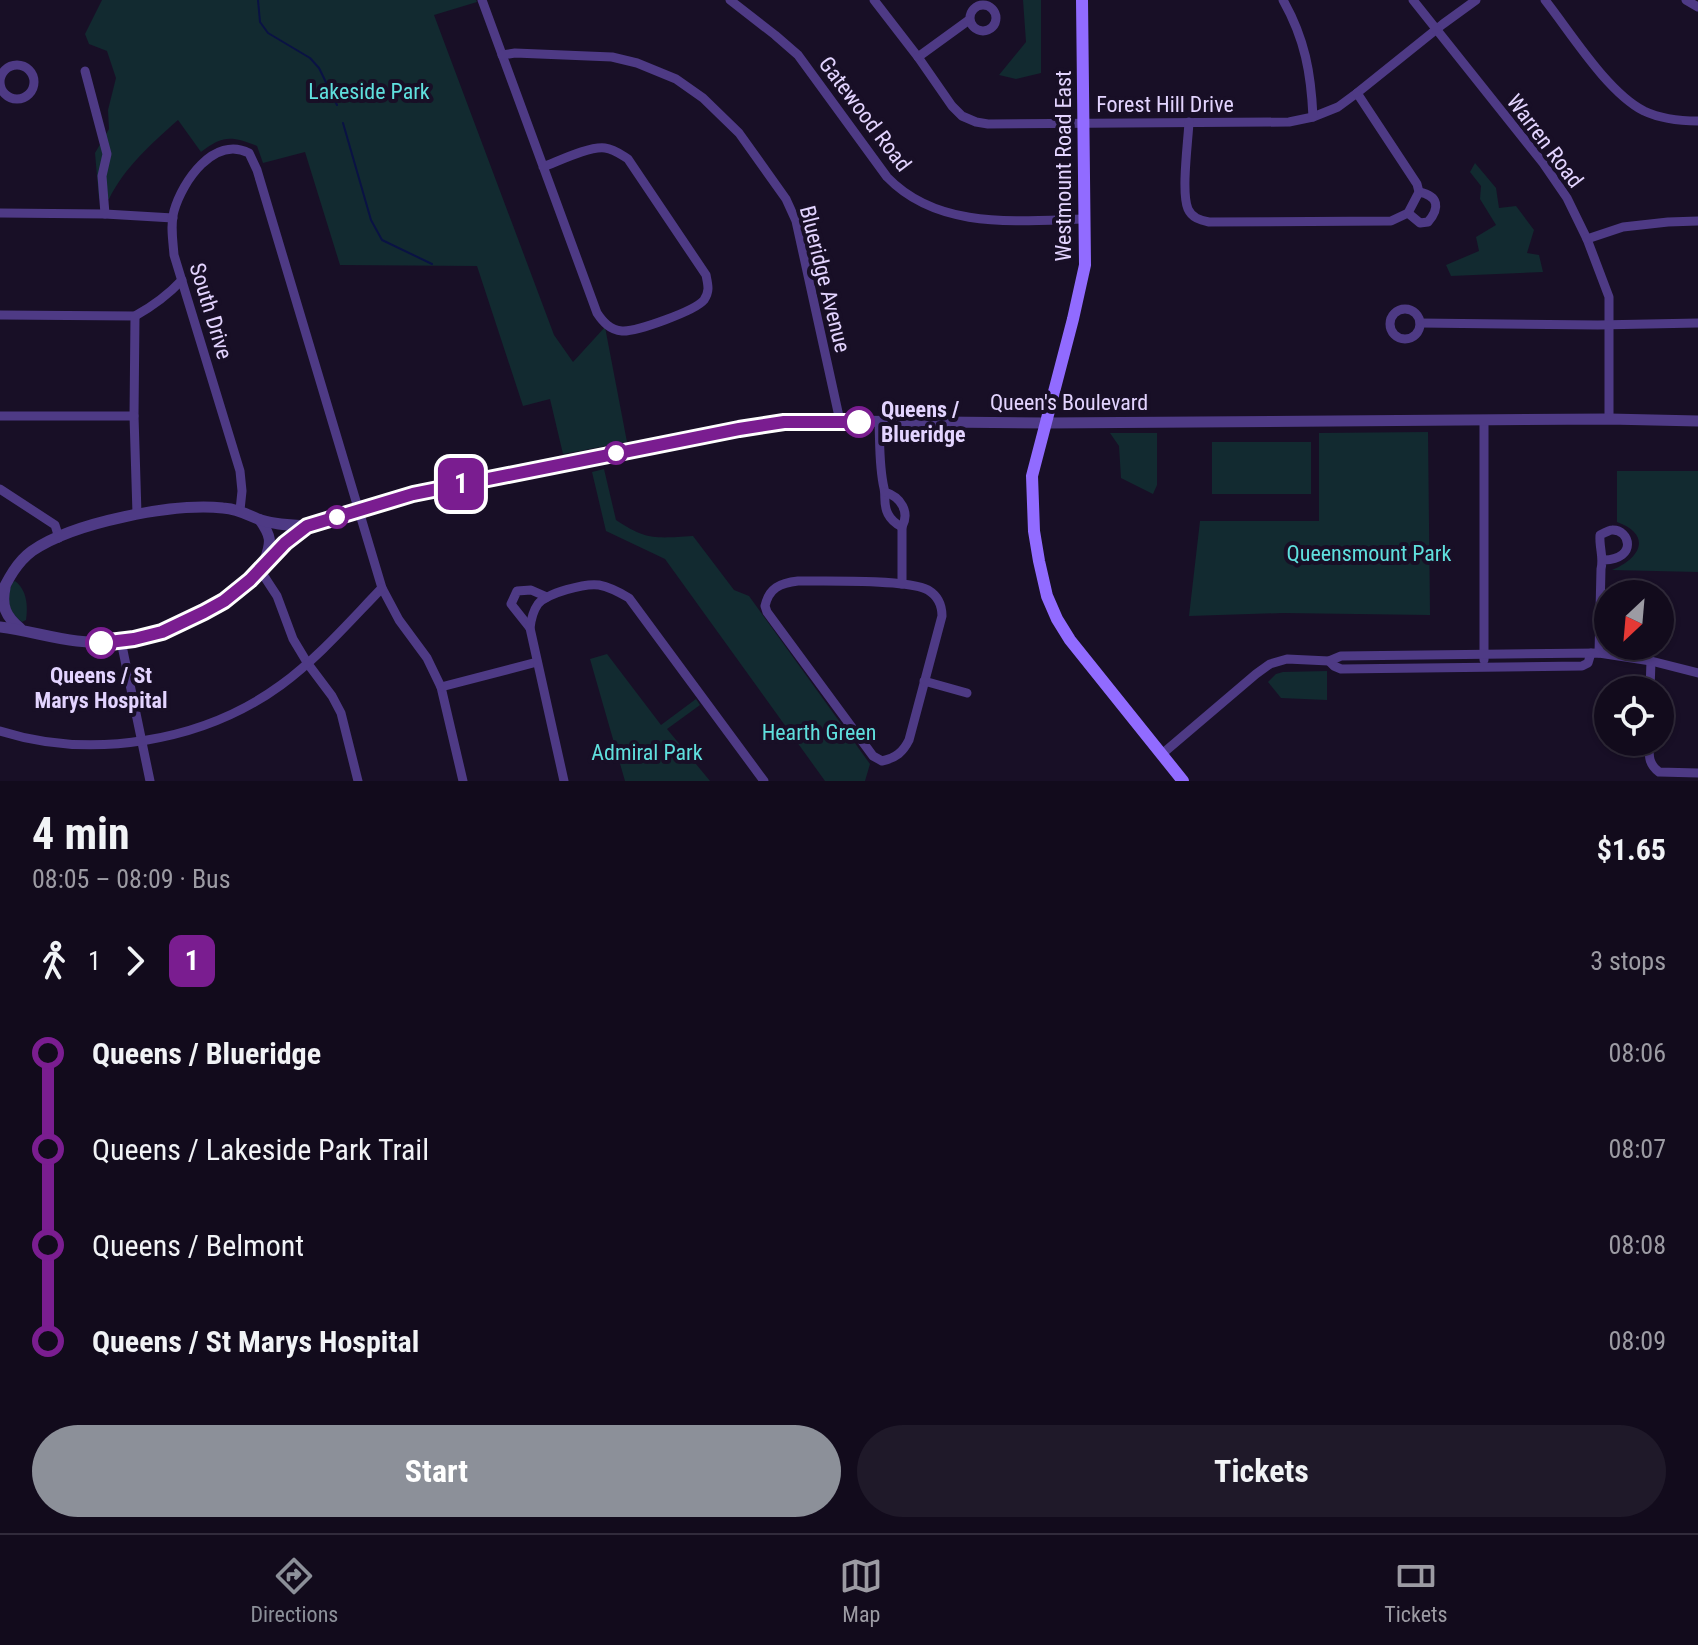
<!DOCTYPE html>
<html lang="en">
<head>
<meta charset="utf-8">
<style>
	body { margin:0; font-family:"Roboto Condensed",sans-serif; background:#1f1929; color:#f1f3f6; height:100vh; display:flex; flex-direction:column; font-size:30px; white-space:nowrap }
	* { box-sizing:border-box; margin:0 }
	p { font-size:26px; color:#9c9ba3 }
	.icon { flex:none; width:44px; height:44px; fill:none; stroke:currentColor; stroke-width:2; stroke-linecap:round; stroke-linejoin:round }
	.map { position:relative; height:781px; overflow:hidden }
	.side { display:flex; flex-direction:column; background:#120b1c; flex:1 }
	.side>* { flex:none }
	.badge { padding:0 16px; border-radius:12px; font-size:28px; line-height:52px }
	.needle { width:52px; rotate:206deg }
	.tools { position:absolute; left:1594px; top:580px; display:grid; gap:16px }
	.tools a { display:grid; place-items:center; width:80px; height:80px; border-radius:50%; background:#120b1c; box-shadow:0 2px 6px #0004,0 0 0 2px #312b3b; font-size:40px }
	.map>.badge { position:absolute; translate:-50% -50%; box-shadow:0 0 0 4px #fff }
	.legs { display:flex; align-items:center; gap:12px; height:88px; padding:0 32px; font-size:26px }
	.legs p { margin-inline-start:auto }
	.overview { display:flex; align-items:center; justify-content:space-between; height:136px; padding:0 32px }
	h1 { font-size:44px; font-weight:700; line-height:60px }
	.cta { display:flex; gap:16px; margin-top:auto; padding:16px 32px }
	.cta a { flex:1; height:92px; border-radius:48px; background:#8c9099; color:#fff; font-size:32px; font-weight:700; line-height:92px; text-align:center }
	.cta a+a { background:#1f1929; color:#f1f3f6 }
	ul { padding:0 32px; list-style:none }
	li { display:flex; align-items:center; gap:28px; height:96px; font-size:30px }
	li i { display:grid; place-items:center; width:12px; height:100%; margin:0 10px; background:currentColor }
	li i::after { content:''; width:20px; height:20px; margin:-10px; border:6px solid; border-radius:50%; background:#120b1c }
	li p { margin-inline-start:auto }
	li:first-child i { background:linear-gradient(#0000 50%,currentColor 0) }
	li:last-child i { background:linear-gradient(currentColor 50%,#0000 0) }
	.tab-bar { display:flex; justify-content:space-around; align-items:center; height:112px; border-top:2px solid #312b3b; background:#120b1c; font-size:22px; color:#9c9ba3 }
	.tab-bar a { display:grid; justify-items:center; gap:4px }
	.tab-bar .on { color:#8c9099 }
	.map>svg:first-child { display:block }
	.green { fill:#122a30 }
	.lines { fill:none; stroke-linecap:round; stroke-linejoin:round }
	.stream { stroke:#0a1244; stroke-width:2 }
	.minor { stroke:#4e3a85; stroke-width:9 }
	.tertiary { stroke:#4e3a85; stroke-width:11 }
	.secondary { stroke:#916bff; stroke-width:12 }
	.line-1-casing { stroke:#fff; stroke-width:18 }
	.line-1 { stroke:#7a1d90; stroke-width:12 }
	.stop-1-dot { fill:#fff; stroke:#7a1d90; stroke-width:4 }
	.labels { text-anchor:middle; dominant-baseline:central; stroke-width:8; stroke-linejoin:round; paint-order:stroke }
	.park-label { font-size:22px; fill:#5fe0de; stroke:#180f26 }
	.street-label { font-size:22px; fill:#e3d4ff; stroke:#180f26 }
	.stop-label { font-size:22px; font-weight:bold; fill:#e3d4ff; stroke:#180f26; text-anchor:start }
</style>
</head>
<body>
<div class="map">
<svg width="1698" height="781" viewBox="0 0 1698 781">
	<rect width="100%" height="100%" fill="#180f26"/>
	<g class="green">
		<path d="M 102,0 L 476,0 L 477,2 L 434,15 L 554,335 L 573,362 L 605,327 L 627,442 L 563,454 L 550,399 L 523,406 L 477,266 L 340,265 L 305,152 L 263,163 L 257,146 C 232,136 223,135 201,152 L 178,120 C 152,143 124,168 109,199 L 99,199 L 95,153 L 109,129 L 108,110 L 116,78 L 107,51 L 89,44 L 85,34 Z"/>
		<polygon points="1023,0 1041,0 1041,73 1016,79 999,75 1026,42"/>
		<polygon points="1475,163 1496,188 1499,208 1516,206 1534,230 1527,253 1539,255 1543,272 1451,276 1446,265 1479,251 1476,237 1496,225 1480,199 1481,186 1470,172"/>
		<polygon points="1428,432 1430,615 1283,613 1189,616 1200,521 1319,521 1319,433"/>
		<polygon points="1110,433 1157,433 1157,485 1153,494 1121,478 1119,446"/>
		<rect x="1212" y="442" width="99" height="52"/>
		<path d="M 604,469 L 616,520 C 647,541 657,538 693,536 L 734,590 L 749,596 L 870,764 L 865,781 L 825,781 L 665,559 L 606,531 L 592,472 Z"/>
		<path d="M 1617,471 L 1698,471 L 1698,572 L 1612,570 C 1640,559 1653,535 1617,522 Z"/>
		<path d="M 15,581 C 27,590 28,606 26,620 L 22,622 C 7,611 6,599 12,583 Z"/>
		<polygon points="607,654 661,725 696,699 700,705 667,729 710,781 625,781 590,659"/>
		<polygon points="1327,671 1327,700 1281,698 1268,682 1276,674 1283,672"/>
	</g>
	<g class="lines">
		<g class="stream">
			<polyline points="258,0 260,22 268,33 310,58 319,68 337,105"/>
			<polyline points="343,123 371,220 382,240 432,264"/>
		</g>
		<g class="minor">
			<path d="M 482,0 L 597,313 C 603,322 610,330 622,331 C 636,332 695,311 704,300 C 710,291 708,285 706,275 L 628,159 C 620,154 614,149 605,148 C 589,146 559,161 543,167"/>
			<path d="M 730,0 L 775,35 L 798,55 L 887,177 C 938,230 1016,221 1084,219"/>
			<polyline points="874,0 918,57 952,106 962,116 976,122 988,124 1289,122 1313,117 1338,107 1357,93 1443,24 1476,0"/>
			<path d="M 1283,0 C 1305,39 1311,73 1313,117"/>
			<polyline points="1413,0 1543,163 1567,198 1587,239 1609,297 1609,419"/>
			<path d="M 1545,0 C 1571,33 1607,92 1644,111 C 1661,119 1679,121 1698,121"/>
			<polyline points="1686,0 1698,7"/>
			<circle cx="983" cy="18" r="13"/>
			<polyline points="502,55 515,53 612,57 637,63 676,79 703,98 739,133 786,199 796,221 840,421"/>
			<polyline points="918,57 969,20"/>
			<circle cx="17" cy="82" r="17"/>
			<polyline points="85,71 107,154 102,176 105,214"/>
			<path d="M 1189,122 C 1188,142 1181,193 1188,209 C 1192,218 1200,220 1209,222 L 1391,221 L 1408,213 L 1419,192 L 1417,184 L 1357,93"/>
			<polyline points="0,213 105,214 173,218"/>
			<path d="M 1408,213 L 1420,223 L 1428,222 C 1440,208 1439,196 1419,192"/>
			<polyline points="1587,239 1623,227 1668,222 1698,221"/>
			<circle cx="1405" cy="324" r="15"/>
			<path d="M 0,315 L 135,316 C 153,306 168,295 182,280"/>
			<polyline points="135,316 134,416 137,514"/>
			<polyline points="1420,323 1598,325 1698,323"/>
			<polyline points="0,416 134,416"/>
			<path d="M 879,422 C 880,445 879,467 884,488 C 886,497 883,505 888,514 C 891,520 896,524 902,527"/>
			<polyline points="0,489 55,525 59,538"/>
			<path d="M 885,492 C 901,497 910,512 902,527 L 902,584"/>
			<path d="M 240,510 L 242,491 L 240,471 L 174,255 C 173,241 170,225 174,211 C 182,182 214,135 249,153 L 257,170 L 382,588 L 399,620 L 427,658 L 441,687 L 463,781"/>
			<polyline points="260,570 277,596 293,639 308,664 332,696 341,713 358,781"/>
			<path d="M 798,581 C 825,581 909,579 928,590 C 938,596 942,604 942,616 L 909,740 C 903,752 896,758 882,761 L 873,756 L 767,612 L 765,606 C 769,588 780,583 798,581 Z"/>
			<polyline points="530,628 511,604 517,591 531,590 547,597"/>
			<polyline points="121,641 150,781"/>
			<path d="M 1599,653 L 1601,569 C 1604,557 1599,548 1600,535 C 1602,534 1610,530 1612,530 C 1630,529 1638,559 1604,560"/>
			<polyline points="1484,660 1484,420"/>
			<polyline points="1329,661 1334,666 1341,669 1582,666 1588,663 1591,653"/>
			<polyline points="924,681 967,693"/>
			<polyline points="441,687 537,662"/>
			<polyline points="1650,690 1651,661"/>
			<path d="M 0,731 C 92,760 203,742 281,685 C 319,657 349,622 382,588"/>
			<path d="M 1649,742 C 1649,755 1648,764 1659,772 L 1698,773"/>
			<polyline points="1162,754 1256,674 1270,664 1287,659 1329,661 1341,656 1599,653 1651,661 1698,673"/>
			<path d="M 564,781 L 530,628 C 531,620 533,611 538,604 C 547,593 585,583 599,585 C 610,587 619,592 629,598 L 764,781"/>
		</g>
		<g class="tertiary">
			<path d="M 260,520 C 271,536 272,541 265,560"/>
			<path d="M 5,588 C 1,606 6,617 20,628"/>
			<path d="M 0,596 C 8,579 17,562 32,551 C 74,522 173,503 223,508 C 237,509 246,514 258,519 C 274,525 291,525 307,526"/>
			<path d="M 0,627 C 26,630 51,638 77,641 C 138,649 199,622 245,584 C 266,566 286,533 312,524 C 345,513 378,503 411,494 C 452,483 495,478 536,470 C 604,456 671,442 739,429 L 784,422 L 840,421 L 1046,423 L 1609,419 L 1698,421"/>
		</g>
		<polyline class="secondary" points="1082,0 1085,265 1073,319 1032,476 1034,531 1039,561 1047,596 1057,619 1070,640 1183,781"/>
	</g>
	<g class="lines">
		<defs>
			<polyline id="line-1" points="101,643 134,639 162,632 204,612 224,601 250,580 285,543 307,526 413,494 739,429 784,422 859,422"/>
		</defs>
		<use href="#line-1" class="line-1-casing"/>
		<use href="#line-1" class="line-1"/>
	</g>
	<g class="stop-1-dot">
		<circle cx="859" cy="422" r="14"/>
		<circle cx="616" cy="453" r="10"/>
		<circle cx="337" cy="517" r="10"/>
		<circle cx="101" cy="643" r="14"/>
	</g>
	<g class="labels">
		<g class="park-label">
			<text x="369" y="91">Lakeside Park</text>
			<text x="1369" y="553">Queensmount Park</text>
			<text x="819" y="732">Hearth Green</text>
			<text x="647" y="752">Admiral Park</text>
		</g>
		<g class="street-label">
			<text x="1165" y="104">Forest Hill Drive</text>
			<text transform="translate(865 114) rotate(53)">Gatewood Road</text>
			<text transform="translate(1545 141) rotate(53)">Warren Road</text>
			<text transform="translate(1063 166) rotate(-90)">Westmount Road East</text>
			<text transform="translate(825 279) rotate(76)">Blueridge Avenue</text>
			<text transform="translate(211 311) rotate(73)">South Drive</text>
			<text x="1069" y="402">Queen's Boulevard</text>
		</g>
		<g class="stop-label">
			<text x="881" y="409">Queens /<tspan x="881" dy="25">Blueridge</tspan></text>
			<text x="101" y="675" text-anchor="middle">Queens / St<tspan x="101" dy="25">Marys Hospital</tspan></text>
		</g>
	</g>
</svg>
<div class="tools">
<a><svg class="needle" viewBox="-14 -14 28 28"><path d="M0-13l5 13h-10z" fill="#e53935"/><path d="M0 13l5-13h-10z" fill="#9c9ba3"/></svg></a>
<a><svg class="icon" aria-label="locate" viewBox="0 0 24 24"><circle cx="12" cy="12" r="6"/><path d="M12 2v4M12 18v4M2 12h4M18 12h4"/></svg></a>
</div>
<b class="badge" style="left:461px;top:484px;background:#7a1d90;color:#fff">1</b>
</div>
<section class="side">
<div class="overview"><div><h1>4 min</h1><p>08:05 – 08:09 · Bus</p></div><b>$1.65</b></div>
<div class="legs"><svg class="icon" aria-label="walk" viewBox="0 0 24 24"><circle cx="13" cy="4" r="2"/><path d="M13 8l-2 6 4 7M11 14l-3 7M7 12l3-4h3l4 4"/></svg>1<svg class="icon" aria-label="forward" viewBox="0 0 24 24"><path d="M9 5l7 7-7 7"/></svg><b class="badge" style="background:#7a1d90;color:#fff">1</b><p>3 stops</p></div>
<ul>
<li><i style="color:#7a1d90"></i><b>Queens / Blueridge</b><p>08:06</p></li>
<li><i style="color:#7a1d90"></i><span>Queens / Lakeside Park Trail</span><p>08:07</p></li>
<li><i style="color:#7a1d90"></i><span>Queens / Belmont</span><p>08:08</p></li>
<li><i style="color:#7a1d90"></i><b>Queens / St Marys Hospital</b><p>08:09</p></li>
</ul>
<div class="cta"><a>Start</a><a>Tickets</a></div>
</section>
<nav class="tab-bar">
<a class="on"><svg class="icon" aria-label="directions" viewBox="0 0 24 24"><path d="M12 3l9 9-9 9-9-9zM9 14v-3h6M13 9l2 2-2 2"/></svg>Directions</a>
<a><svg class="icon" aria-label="map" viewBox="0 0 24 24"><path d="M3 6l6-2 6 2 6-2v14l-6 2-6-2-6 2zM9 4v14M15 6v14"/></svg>Map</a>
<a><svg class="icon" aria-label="tickets" viewBox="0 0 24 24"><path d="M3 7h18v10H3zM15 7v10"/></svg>Tickets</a>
</nav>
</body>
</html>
